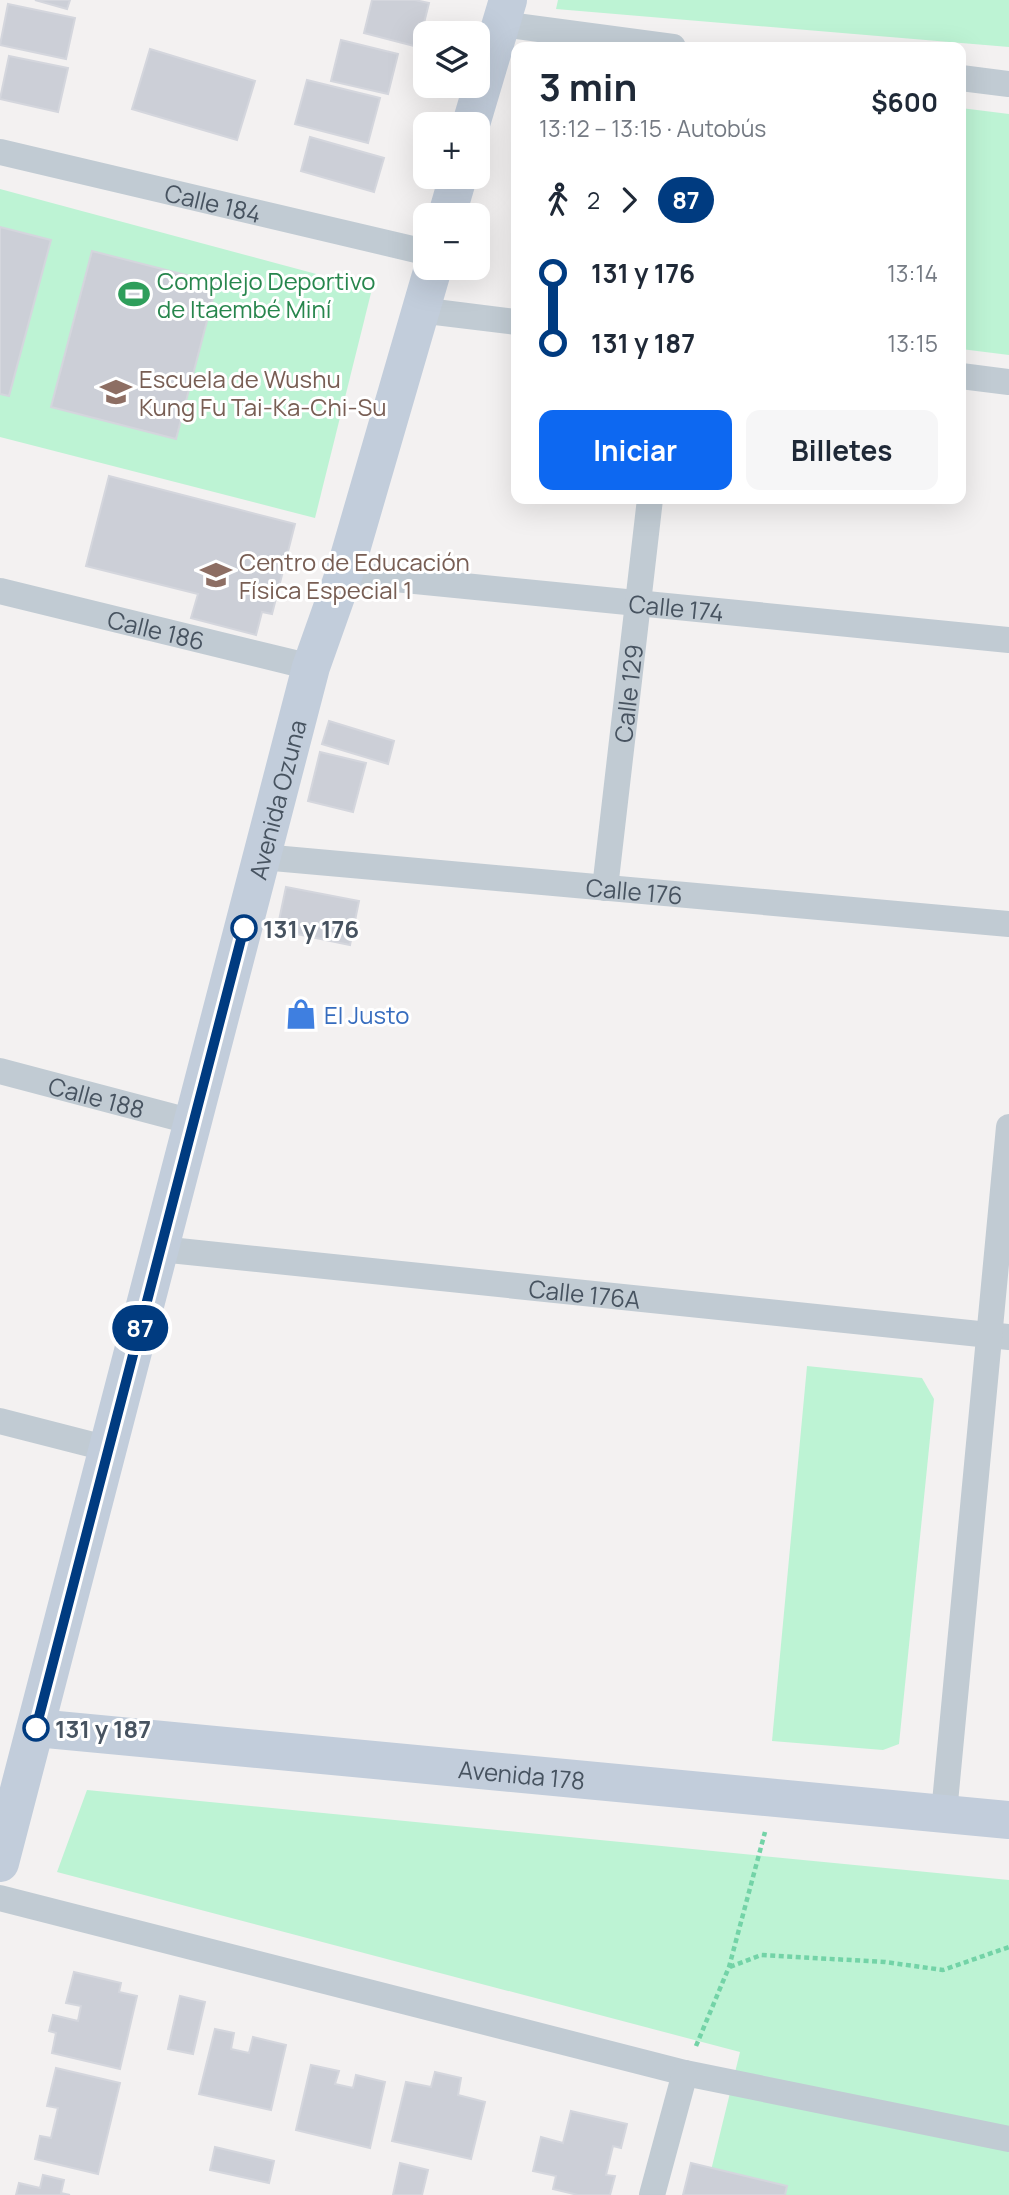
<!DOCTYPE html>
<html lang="es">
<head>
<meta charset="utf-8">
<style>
	body { margin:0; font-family:Manrope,sans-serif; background:#f6f6f7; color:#1f2937; height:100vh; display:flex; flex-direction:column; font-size:26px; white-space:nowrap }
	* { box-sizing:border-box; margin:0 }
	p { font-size:23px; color:#747a83 }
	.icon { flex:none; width:38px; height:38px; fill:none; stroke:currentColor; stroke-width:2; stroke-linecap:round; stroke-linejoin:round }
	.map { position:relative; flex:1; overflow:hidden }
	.panel { position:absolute; left:511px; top:42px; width:455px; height:462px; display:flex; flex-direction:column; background:#fff; border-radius:14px; box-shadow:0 7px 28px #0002 }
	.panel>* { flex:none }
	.badge { padding:0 14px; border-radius:23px; font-size:24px; line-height:46px }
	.fabs { position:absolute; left:413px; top:21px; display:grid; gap:14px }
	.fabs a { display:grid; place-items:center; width:77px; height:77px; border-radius:14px; background:#fff; box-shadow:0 7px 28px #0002; font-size:35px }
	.map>.badge { position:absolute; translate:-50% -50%; box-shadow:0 0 0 4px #fff }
	.legs { display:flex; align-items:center; gap:10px; height:77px; padding:0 28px; font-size:23px }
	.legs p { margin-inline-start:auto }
	.headline { display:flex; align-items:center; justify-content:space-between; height:119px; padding:0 28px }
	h1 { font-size:38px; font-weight:700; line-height:52px }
	.primary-button { display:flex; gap:14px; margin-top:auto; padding:14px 28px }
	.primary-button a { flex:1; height:80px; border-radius:14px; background:#0d68f1; color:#fff; font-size:28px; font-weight:700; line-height:80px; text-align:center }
	.primary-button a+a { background:#f6f6f7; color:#1f2937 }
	ul { padding:0 28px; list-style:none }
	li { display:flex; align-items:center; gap:24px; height:70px; font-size:26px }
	li i { display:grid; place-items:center; width:10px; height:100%; margin:0 9px; background:currentColor }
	li i::after { content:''; width:18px; height:18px; margin:-9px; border:5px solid; border-radius:50%; background:#fff }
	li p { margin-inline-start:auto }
	li:first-child i { background:linear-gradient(#0000 50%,currentColor 0) }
	li:last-child i { background:linear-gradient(currentColor 50%,#0000 0) }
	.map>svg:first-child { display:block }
	.green { fill:#bdf3d4 }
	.building { fill:#cccfd7; stroke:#d4d6dd; stroke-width:2 }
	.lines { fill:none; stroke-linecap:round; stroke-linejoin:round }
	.path { stroke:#73d3a7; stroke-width:4.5; stroke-dasharray:5 3.5; stroke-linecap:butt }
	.minor { stroke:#c1cbd3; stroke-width:26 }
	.secondary { stroke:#c2cddb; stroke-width:38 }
	.line-1-casing { stroke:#fff; stroke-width:16 }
	.line-1 { stroke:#003b80; stroke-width:10 }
	.stop-1-dot { fill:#fff; stroke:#003b80; stroke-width:3.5 }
	.labels { text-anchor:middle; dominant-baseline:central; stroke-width:6; stroke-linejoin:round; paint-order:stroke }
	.street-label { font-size:24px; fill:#475360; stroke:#fff }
	.leisure-label { font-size:24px; fill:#27864d; stroke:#fff; text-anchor:start }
	.education-label { font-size:24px; fill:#785e54; stroke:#fff; text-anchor:start }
	.stop-label { font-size:24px; font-weight:bold; fill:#475360; stroke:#fff; text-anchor:start }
	.shop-label { font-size:24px; fill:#366cbe; stroke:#fff; text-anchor:start }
</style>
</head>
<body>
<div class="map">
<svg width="1009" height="2195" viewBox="0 0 1009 2195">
	<rect width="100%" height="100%" fill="#f3f1f1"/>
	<g class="green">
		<polygon points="558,0 1009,0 1009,47 556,9"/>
		<polygon points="961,108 1009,114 1009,355 961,349"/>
		<polygon points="0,189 372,289 315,518 0,437"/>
		<polygon points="807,1366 922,1378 934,1399 899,1744 883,1750 772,1741"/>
		<polygon points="87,1790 1009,1880 1009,2195 705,2195 740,2052 57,1872"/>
	</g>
	<g class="building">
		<polygon points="35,0 70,0 67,9"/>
		<polygon points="372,0 415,0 429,3 418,47 364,33"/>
		<polygon points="8,4 75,18 66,59 0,45"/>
		<polygon points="341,40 398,54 388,94 331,81"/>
		<polygon points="150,49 255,81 237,140 132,109"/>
		<polygon points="9,56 68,68 58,112 0,99"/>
		<polygon points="307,80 380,98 368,143 295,124"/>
		<polygon points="310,137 384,158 374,192 301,171"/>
		<polygon points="0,227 51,240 9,396 0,394"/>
		<polygon points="92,251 217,283 176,439 51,407"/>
		<polygon points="109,476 295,524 272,614 262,612 256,635 191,618 198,594 86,566"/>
		<polygon points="329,721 394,741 388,764 322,744"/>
		<polygon points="320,752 366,763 353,812 308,801"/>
		<polygon points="286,887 359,901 350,945 277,930"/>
		<polygon points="74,1972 121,1983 119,1992 137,1996 120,2069 52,2053 56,2033 49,2031 53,2015 78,2021 81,2006 66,2003"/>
		<polygon points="180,1996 205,2002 193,2054 168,2049"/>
		<polygon points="215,2029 234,2033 231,2049 249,2053 253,2037 286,2045 271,2110 199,2094"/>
		<polygon points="311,2065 339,2071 335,2084 353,2088 356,2075 385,2082 370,2148 296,2130"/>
		<polygon points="56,2068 120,2083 98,2174 35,2159 40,2136 51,2138 58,2108 47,2106"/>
		<polygon points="435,2072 461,2078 458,2095 485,2102 471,2159 392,2141 406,2082 431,2087"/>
		<polygon points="571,2111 627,2124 621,2148 613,2146 606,2175 615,2176 610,2195 578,2195 553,2189 556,2176 533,2171 541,2137 563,2143"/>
		<polygon points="215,2147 274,2161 269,2183 210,2170"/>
		<polygon points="400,2163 428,2170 422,2195 393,2195"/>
		<polygon points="691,2163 787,2186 785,2195 683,2195"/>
		<polygon points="43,2175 64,2180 61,2193 70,2195 16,2195 19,2183 40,2188"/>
	</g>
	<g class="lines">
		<g class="path">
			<polyline points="730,1967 761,1955 885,1962 943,1970 1009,1947"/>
			<polyline points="696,2046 729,1967 765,1832"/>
		</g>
		<g class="minor">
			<polyline points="501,24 673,47"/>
			<polyline points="961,78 1009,84"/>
			<path id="s1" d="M 0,152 L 425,252"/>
			<polyline points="419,310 516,322"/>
			<polyline points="961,376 1009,382"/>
			<path id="s2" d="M 344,574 L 1009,640"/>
			<path id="s3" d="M 0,591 L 311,667"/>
			<path id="s4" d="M 262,857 L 1009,924"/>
			<path id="s5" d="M 605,888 L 650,499"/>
			<path id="s6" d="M 0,1071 L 193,1122"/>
			<path id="s7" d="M 160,1249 L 1009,1337"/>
			<polyline points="0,1421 109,1449"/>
			<polyline points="944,1813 1009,1127"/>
			<polyline points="0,1898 685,2073 1009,2139"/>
			<polyline points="652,2195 685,2073"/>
		</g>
		<g class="secondary">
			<polyline points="471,124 508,0"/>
			<polyline points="447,215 458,177"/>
			<path id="s8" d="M 36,1728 L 1009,1820"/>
			<path id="s9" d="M 0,1863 L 311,667 L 344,574 L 433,268"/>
		</g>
	</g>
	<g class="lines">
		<defs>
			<polyline id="line-1" points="36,1728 244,928"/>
		</defs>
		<use href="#line-1" class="line-1-casing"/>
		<use href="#line-1" class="line-1"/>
	</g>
	<defs>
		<symbol id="stadium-bare" viewBox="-9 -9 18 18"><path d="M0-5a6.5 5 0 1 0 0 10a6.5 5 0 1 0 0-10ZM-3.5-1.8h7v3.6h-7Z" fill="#2e9e5b" stroke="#fff" stroke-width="2.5" paint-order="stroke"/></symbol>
		<symbol id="school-bare" viewBox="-9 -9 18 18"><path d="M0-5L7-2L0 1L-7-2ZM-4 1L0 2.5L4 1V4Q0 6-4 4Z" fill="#8d6e63" stroke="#fff" stroke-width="2.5" paint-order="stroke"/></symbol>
		<symbol id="shop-bare" viewBox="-9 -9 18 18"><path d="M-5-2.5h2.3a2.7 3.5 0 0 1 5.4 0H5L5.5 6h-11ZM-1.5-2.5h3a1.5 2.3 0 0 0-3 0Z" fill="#3f7fe0" stroke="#fff" stroke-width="2.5" paint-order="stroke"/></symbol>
	</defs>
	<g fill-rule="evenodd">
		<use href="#stadium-bare" x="112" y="272" width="44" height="44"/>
		<use href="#school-bare" x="94" y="370" width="44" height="44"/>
		<use href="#school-bare" x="194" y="553" width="44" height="44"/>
		<use href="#shop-bare" x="279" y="992" width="44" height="44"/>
	</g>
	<g class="stop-1-dot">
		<circle cx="244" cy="928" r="12"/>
		<circle cx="36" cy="1728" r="12"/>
	</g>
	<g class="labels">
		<g class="street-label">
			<text stroke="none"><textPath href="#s1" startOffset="219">Calle 184</textPath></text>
			<text stroke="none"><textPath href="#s2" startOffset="334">Calle 174</textPath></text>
			<text stroke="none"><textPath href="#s3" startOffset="161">Calle 186</textPath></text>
			<text stroke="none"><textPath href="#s5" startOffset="196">Calle 129</textPath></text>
			<text stroke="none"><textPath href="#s9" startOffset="1099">Avenida Ozuna</textPath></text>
			<text stroke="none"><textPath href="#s4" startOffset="374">Calle 176</textPath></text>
			<text stroke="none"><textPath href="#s6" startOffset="100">Calle 188</textPath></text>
			<text stroke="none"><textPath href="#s7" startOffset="427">Calle 176A</textPath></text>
			<text stroke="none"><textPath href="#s8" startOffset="488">Avenida 178</textPath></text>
		</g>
		<g class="leisure-label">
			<text x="157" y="280">Complejo Deportivo<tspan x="157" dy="28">de Itaembé Miní</tspan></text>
		</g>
		<g class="education-label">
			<text x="139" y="378">Escuela de Wushu<tspan x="139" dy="28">Kung Fu Tai-Ka-Chi-Su</tspan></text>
			<text x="239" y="561">Centro de Educación<tspan x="239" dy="28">Física Especial 1</tspan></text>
		</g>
		<g class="stop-label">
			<text x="263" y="928">131 y 176</text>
			<text x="55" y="1728">131 y 187</text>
		</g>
		<g class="shop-label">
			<text x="324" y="1014">El Justo</text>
		</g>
	</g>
</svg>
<div class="fabs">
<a><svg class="icon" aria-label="layers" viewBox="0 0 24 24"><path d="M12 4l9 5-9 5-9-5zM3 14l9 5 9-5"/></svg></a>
<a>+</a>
<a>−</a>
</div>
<b class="badge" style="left:140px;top:1328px;background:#003b80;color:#fff">87</b>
<section class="panel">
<div class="headline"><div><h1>3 min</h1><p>13:12 – 13:15 · Autobús</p></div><b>$600</b></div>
<div class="legs"><svg class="icon" aria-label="walk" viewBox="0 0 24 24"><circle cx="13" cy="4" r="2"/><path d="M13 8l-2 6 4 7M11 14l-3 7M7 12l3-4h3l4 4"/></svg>2<svg class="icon" aria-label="forward" viewBox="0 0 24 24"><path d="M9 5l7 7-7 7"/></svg><b class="badge" style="background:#003b80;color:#fff">87</b></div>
<ul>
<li><i style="color:#003b80"></i><b>131 y 176</b><p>13:14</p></li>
<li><i style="color:#003b80"></i><b>131 y 187</b><p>13:15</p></li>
</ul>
<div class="primary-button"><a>Iniciar</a><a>Billetes</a></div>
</section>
</div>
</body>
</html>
